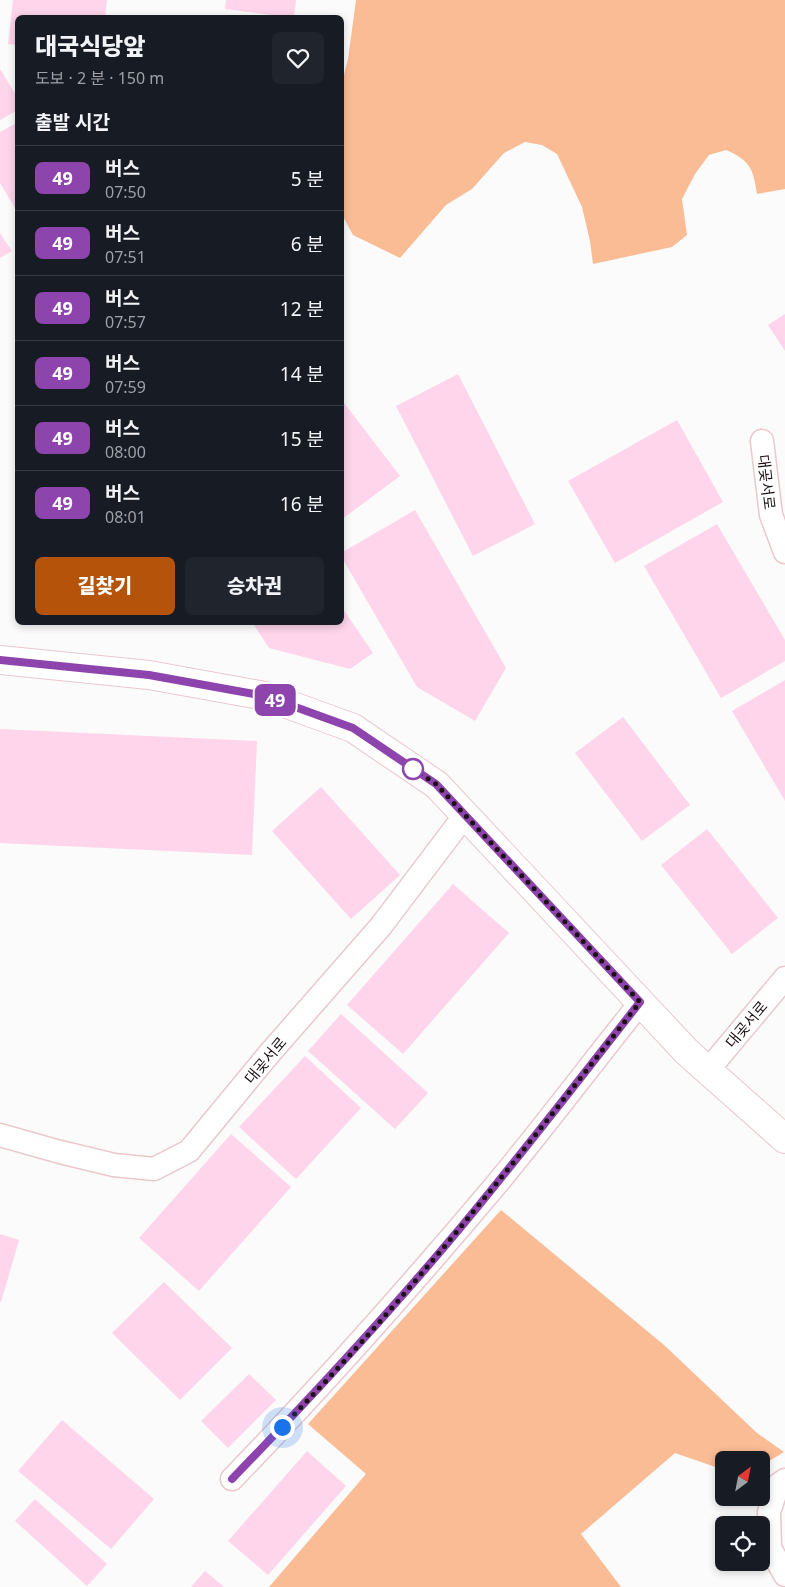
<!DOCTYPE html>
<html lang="ko">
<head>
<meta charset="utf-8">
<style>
	body { margin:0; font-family:"Noto Sans","Noto Sans KR",sans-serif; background:#20242c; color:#f1f3f6; height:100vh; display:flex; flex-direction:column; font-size:19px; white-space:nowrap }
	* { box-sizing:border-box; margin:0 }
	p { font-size:16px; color:#9ea1a6 }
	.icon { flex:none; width:28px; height:28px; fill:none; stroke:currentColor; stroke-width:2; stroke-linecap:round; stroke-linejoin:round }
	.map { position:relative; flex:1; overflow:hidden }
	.drawer { position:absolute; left:15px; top:15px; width:329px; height:610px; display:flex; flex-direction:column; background:#171b24; border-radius:8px; box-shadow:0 2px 8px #0003 }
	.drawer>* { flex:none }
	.badge { padding:0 10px; border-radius:8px; font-size:18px; line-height:32px }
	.needle { width:32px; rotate:32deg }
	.fabs { position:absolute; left:715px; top:1451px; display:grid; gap:10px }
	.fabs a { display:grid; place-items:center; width:55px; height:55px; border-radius:8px; background:#171b24; box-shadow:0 2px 8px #0003; font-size:25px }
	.you { position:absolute; width:25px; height:25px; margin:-12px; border:4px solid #fff; border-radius:50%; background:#1a73e8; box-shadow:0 0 0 8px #1a73e833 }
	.map>.badge { position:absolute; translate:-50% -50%; box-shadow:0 0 0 2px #fff }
	h2 { padding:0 20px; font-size:19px; line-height:45px }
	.round { display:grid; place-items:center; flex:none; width:52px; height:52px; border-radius:8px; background:#20242c }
	.summary { display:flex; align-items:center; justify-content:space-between; height:85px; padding:0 20px }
	h1 { font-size:24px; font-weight:800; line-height:38px }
	.action { display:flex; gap:10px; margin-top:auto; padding:10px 20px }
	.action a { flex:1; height:58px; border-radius:8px; background:#b45309; color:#fff; font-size:20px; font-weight:800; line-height:58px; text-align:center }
	.action a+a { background:#20242c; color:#f1f3f6 }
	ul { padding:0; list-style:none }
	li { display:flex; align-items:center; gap:15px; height:65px; padding:0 20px; border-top:1px solid #363941 }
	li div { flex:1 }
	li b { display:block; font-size:19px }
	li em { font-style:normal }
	li .badge { min-width:55px; font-weight:700; text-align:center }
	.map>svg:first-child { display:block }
	.forest { fill:#fabc95 }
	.building { fill:#fed5eb }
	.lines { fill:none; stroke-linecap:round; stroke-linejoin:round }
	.lane-casing { stroke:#eac8cd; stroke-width:25 }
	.secondary-casing { stroke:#eac8cd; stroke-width:30 }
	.lane { stroke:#fff; stroke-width:22 }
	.secondary { stroke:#fff; stroke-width:28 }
	.line-casing { stroke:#fff; stroke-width:11 }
	.line { stroke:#8e44ad; stroke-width:8 }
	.walk { stroke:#1c1113; stroke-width:5; stroke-dasharray:0 9 }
	.stop-dot { fill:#fff; stroke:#8e44ad; stroke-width:2.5 }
	.labels { text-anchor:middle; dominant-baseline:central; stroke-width:4; stroke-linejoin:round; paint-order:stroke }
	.street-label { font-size:15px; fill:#1c1113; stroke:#fff }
</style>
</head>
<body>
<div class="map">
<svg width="785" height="1587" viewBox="0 0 785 1587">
	<rect width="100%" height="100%" fill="#fbfbfb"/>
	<g class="forest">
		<path d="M 356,0 L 785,0 L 785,189 L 757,194 C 753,169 751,161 726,150 L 709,155 L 695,174 L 682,199 L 687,235 L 672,247 L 593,264 L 590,241 L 582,207 L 557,154 L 542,145 L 525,142 L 504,153 L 472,189 L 446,205 L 400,258 L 353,235 L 341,213 L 341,87 L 348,59 Z"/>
		<polygon points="501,1210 664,1345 757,1433 784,1452 761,1466 761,1460 724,1460 724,1470 675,1453 581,1534 621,1587 269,1587 366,1474 308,1424"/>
	</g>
	<g class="building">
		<polygon points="13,0 107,0 105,18 18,18 18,45 8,44"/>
		<polygon points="226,0 296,0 294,18 225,9"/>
		<polygon points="0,69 18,98 18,110 0,120"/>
		<polygon points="18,122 18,213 0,183 0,132"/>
		<polygon points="0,233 12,251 0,258"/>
		<polygon points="785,314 785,351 768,325"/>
		<polygon points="458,374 535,524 473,556 396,406"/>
		<polygon points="341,399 400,476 341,520"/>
		<polygon points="677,420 723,502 615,563 568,481"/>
		<polygon points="415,510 506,668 475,721 417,687 341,556 341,553"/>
		<polygon points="717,524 785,640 785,661 721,698 644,566"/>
		<polygon points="341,606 373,653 350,669 269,648 252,622 341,622"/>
		<polygon points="785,680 785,801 732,711"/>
		<polygon points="623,717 690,805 642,841 575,753"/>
		<polygon points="0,729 257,741 252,855 0,843"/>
		<polygon points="321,787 400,875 351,919 272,831"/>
		<polygon points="707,829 778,918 732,954 661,865"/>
		<polygon points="453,884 509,933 403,1054 347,1005"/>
		<polygon points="341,1014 428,1093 395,1129 308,1051"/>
		<polygon points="305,1056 361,1108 296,1179 239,1127"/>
		<polygon points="231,1134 291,1187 199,1291 139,1238"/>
		<polygon points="0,1234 19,1240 1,1302 0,1302"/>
		<polygon points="164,1282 232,1348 180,1400 112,1333"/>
		<polygon points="249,1374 276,1400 228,1448 201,1421"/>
		<polygon points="62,1420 154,1499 111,1549 18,1471"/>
		<polygon points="307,1451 346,1486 268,1575 228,1541"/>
		<polygon points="35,1499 107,1564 87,1586 15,1521"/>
		<polygon points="205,1571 224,1587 191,1587"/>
	</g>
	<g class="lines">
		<defs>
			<g id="lane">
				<polyline points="762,441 771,515 785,552"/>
				<polyline points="708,1070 785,978"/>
				<polyline points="0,1135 60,1152 114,1165 154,1169 189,1151 269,1054 381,926 465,815"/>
				<path d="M 232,1479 C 323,1385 410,1287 495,1186 C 545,1126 592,1063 641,1002"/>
				<polyline points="785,1480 778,1485 769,1512 770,1548 785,1575"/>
			</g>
			<polyline id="secondary" points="0,660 149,675 265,696 353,728 437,785 687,1052 785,1139"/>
		</defs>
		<use href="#lane" class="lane-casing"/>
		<use href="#secondary" class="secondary-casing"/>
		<use href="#lane" class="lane"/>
		<use href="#secondary" class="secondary"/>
	</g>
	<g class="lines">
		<defs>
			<path id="line" d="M 0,660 L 149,675 L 265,696 L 353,728 L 436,784 L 640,1002 C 593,1062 546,1123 497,1183 C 414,1287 324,1384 232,1479"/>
		</defs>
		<use href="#line" class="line-casing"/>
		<use href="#line" class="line"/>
		<path class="walk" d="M 282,1427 C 412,1294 526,1148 640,1002 L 436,784 L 409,766 L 413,769"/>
	</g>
	<circle class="stop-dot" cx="413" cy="769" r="10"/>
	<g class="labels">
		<g class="street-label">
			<text transform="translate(767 482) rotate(83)">대곶서로</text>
			<text transform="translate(746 1024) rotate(-50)">대곶서로</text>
			<text transform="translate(265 1060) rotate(-50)">대곶서로</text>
		</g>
	</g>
</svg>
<div class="fabs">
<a><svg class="needle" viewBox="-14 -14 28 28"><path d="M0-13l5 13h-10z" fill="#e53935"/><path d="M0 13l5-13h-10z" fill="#9ea1a6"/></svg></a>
<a><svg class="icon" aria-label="locate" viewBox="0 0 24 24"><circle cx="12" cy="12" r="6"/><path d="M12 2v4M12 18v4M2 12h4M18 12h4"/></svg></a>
</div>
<div class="you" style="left:282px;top:1427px"></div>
<b class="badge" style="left:275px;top:700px;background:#8e44ad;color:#fff">49</b>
<section class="drawer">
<div class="summary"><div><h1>대국식당앞</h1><p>도보 · 2 분 · 150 m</p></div><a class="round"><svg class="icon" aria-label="heart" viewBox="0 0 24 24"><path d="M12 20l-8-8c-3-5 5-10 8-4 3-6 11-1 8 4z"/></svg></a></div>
<h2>출발 시간</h2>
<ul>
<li><span class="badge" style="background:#8e44ad;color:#fff">49</span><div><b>버스</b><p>07:50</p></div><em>5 분</em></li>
<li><span class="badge" style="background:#8e44ad;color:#fff">49</span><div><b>버스</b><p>07:51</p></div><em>6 분</em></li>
<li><span class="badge" style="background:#8e44ad;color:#fff">49</span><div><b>버스</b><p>07:57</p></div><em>12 분</em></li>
<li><span class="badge" style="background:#8e44ad;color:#fff">49</span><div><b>버스</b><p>07:59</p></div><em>14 분</em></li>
<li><span class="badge" style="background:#8e44ad;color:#fff">49</span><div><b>버스</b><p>08:00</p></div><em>15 분</em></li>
<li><span class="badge" style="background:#8e44ad;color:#fff">49</span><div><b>버스</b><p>08:01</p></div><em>16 분</em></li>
</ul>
<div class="action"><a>길찾기</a><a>승차권</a></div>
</section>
</div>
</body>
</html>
